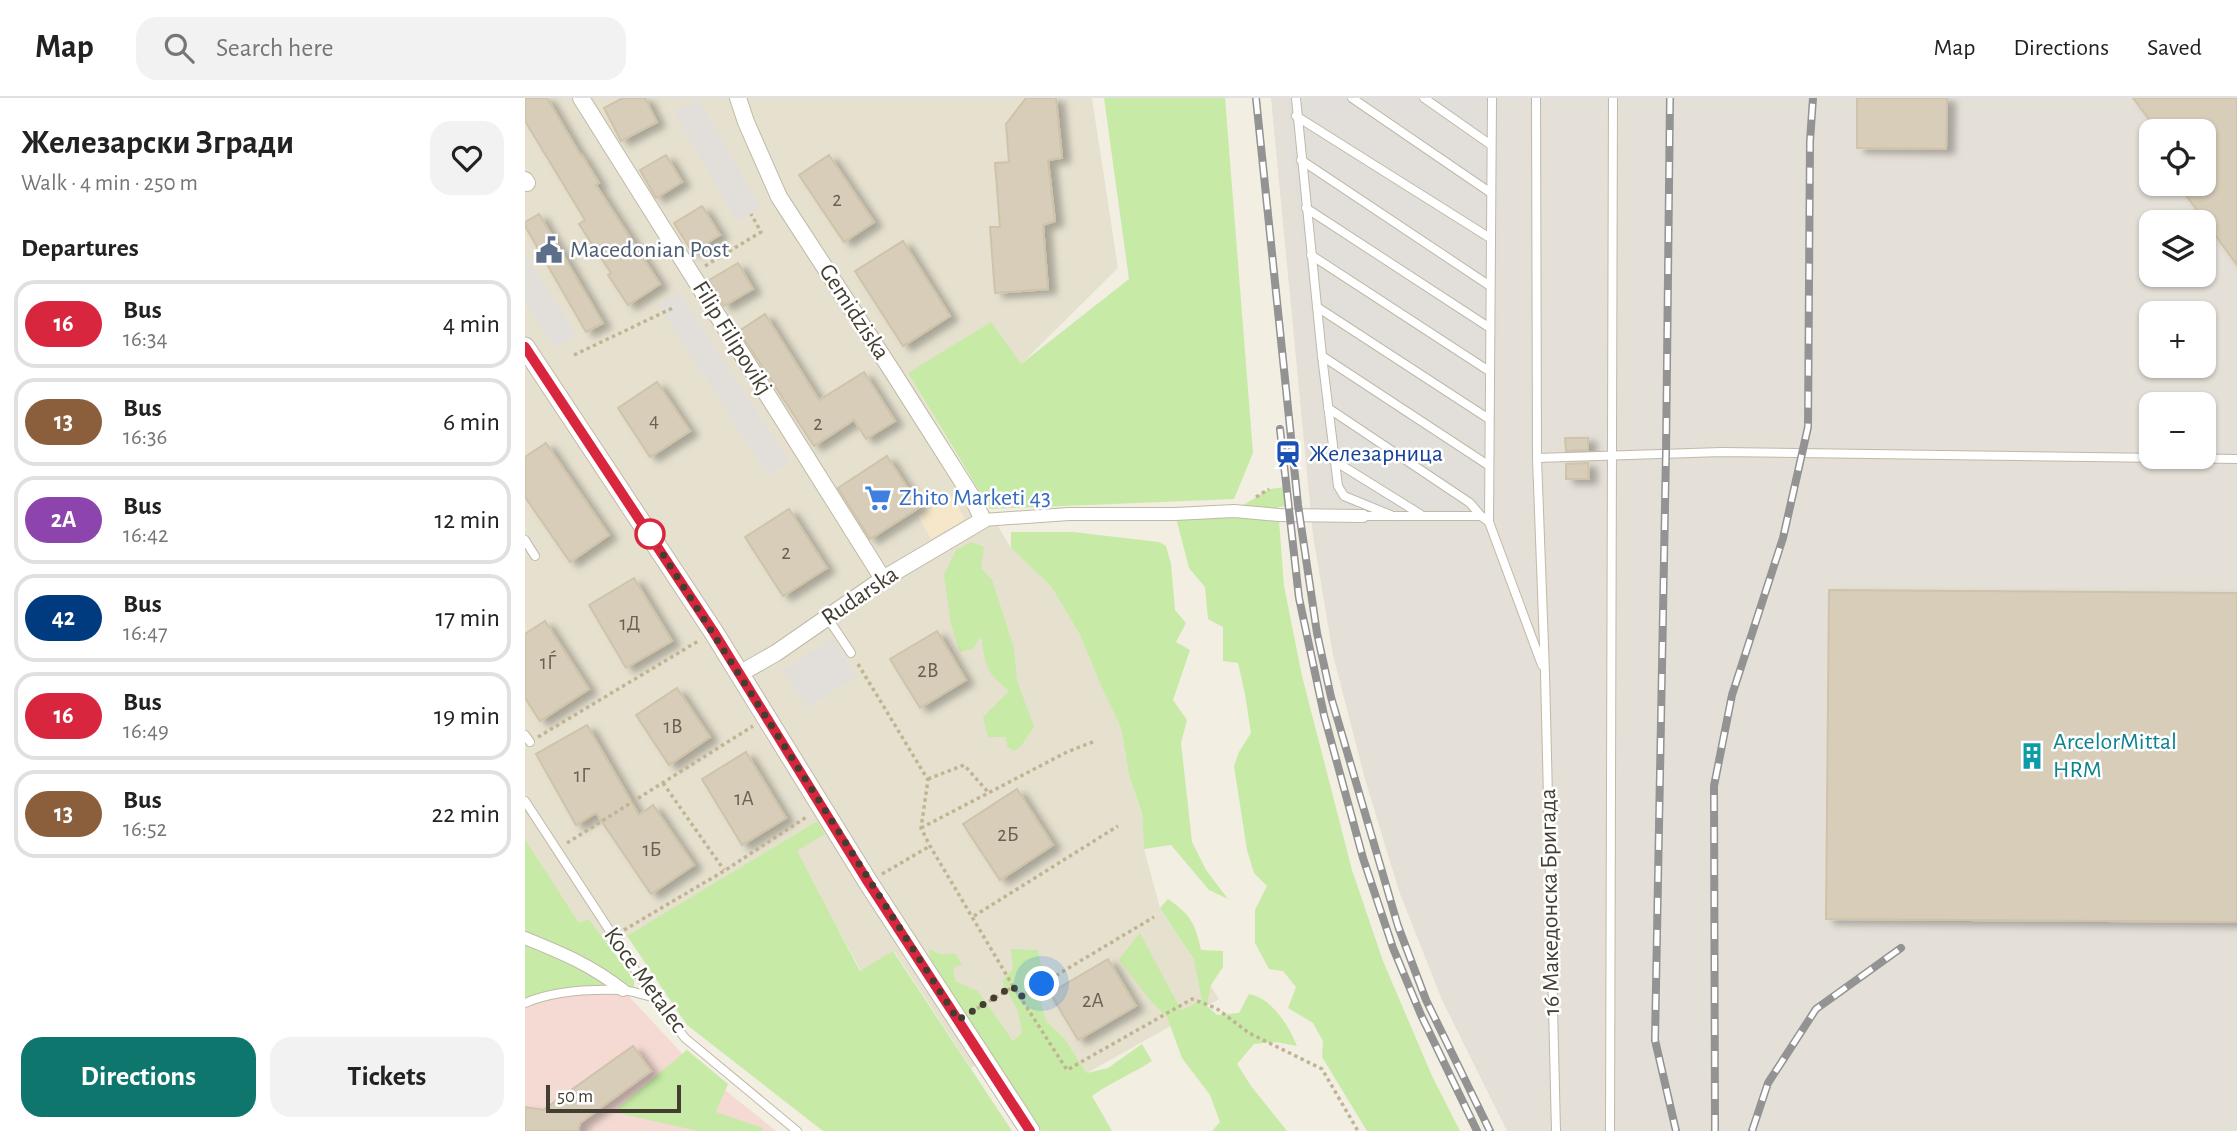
<!DOCTYPE html>
<html lang="en">
<head>
<meta charset="utf-8">
<style>
	body { margin:0; font-family:"Alegreya Sans",sans-serif; background:#f2f2f2; color:#222; height:100vh; display:flex; flex-direction:column; font-size:26px; white-space:nowrap }
	* { box-sizing:border-box; margin:0 }
	p { font-size:23px; color:#767676 }
	.icon { flex:none; width:38px; height:38px; fill:none; stroke:currentColor; stroke-width:2; stroke-linecap:round; stroke-linejoin:round }
	.map { position:relative; flex:1; overflow:hidden }
	.drawer { display:flex; flex-direction:column; background:#fff; width:525px }
	.drawer>* { flex:none }
	.badge { padding:0 14px; border-radius:23px; font-size:24px; line-height:46px }
	.controls { position:absolute; left:1614px; top:21px; display:grid; gap:14px }
	.controls a { display:grid; place-items:center; width:77px; height:77px; border-radius:14px; background:#fff; box-shadow:0 2px 5px #0004; font-size:35px }
	.scale { position:absolute; left:21px; bottom:18px; width:135px; box-sizing:border-box; padding-left:7px; border:4px solid #443e32; border-top:0; font-size:19px; line-height:24px; white-space:nowrap; color:#443e32; -webkit-text-stroke:5px #fff; paint-order:stroke }
	.you { position:absolute; width:35px; height:35px; margin:-18px; border:5px solid #fff; border-radius:50%; background:#1a73e8; box-shadow:0 0 0 10px #1a73e833 }
	.map>.badge { position:absolute; translate:-50% -50%; box-shadow:0 0 0 4px #fff }
	h2 { padding:0 21px; font-size:26px; line-height:63px }
	.round { display:grid; place-items:center; flex:none; width:74px; height:74px; border-radius:21px; background:#f2f2f2 }
	.head { display:flex; align-items:center; justify-content:space-between; height:119px; padding:0 21px }
	h1 { font-size:33px; font-weight:700; line-height:52px }
	.button { display:flex; gap:14px; margin-top:auto; padding:14px 21px }
	.button a { flex:1; height:80px; border-radius:21px; background:#0f766e; color:#fff; font-size:28px; font-weight:700; line-height:80px; text-align:center }
	.button a+a { background:#f2f2f2; color:#222 }
	ul { padding:0; list-style:none }
	li { display:flex; align-items:center; gap:21px; height:88px; margin:0 14px 10px; padding:0 7px; border:4px solid #e0e0e0; border-radius:21px }
	li div { flex:1 }
	li b { display:block; font-size:26px }
	li em { font-style:normal }
	li .badge { min-width:77px; font-weight:700; text-align:center }
	header { display:flex; align-items:center; gap:42px; box-sizing:border-box; height:98px; padding:0 35px; background:#fff; border-bottom:2px solid #e0e0e0 }
	header strong { font-size:33px }
	nav { display:flex; gap:38px; margin-inline-start:auto; font-size:24px }
	.search { width:490px; height:63px; background:#f2f2f2; display:flex; align-items:center; gap:18px; box-sizing:border-box; padding:0 24px; border-radius:21px; color:#767676; font-size:26px }
	main { display:flex; flex:1; min-height:0 }
	.map>svg:first-child { display:block }
	.residential { fill:#e6e1cf }
	.commercial { fill:#f6e7ca }
	.industrial { fill:#e4dfd7; fill-rule:evenodd }
	.medical { fill:#f4dad3 }
	.green { fill:#c7eaa7 }
	.parking { fill:#e2dfdb }
	.building { fill:#d7cdb9; stroke:#cfc3a9; stroke-width:2; filter:url(#shadow) }
	.lines { fill:none; stroke-linecap:round; stroke-linejoin:round }
	.service-casing { stroke:#c1b9a7; stroke-width:10 }
	.pedestrian-casing { stroke:#c1b9a7; stroke-width:14 }
	.minor-casing { stroke:#c1b9a7; stroke-width:18 }
	.tertiary-casing { stroke:#c1b9a7; stroke-width:21 }
	.path { stroke:#c0b494; stroke-width:3.5; stroke-dasharray:3.5 3.5; stroke-linecap:butt }
	.service { stroke:#fff; stroke-width:8 }
	.pedestrian { stroke:#fff; stroke-width:12 }
	.minor { stroke:#fff; stroke-width:16 }
	.tertiary { stroke:#fff; stroke-width:19 }
	.rail-casing { stroke:#939393; stroke-width:8 }
	.rail { stroke:#fff; stroke-width:5; stroke-dasharray:16; stroke-linecap:butt }
	.line-casing { stroke:#fff; stroke-width:16 }
	.line { stroke:#d7263d; stroke-width:10 }
	.walk { stroke:#443e32; stroke-width:7; stroke-dasharray:0 12.6 }
	.stop-dot { fill:#fff; stroke:#d7263d; stroke-width:3.5 }
	.labels { text-anchor:middle; dominant-baseline:central; stroke-width:5; stroke-linejoin:round; paint-order:stroke }
	.number-label { font-size:21px; fill:#696254 }
	.service-label { font-size:24px; fill:#4e5e75; stroke:#fff; text-anchor:start }
	.street-label { font-size:24px; fill:#443e32; stroke:#fff }
	.transit-label { font-size:24px; fill:#164399; stroke:#fff; text-anchor:start }
	.shop-label { font-size:24px; fill:#366cbe; stroke:#fff; text-anchor:start }
	.culture-label { font-size:24px; fill:#0d838f; stroke:#fff; text-anchor:start }
</style>
</head>
<body>
<header>
<strong>Map</strong>
<div class="search"><svg class="icon" aria-label="search" viewBox="0 0 24 24"><circle cx="10" cy="10" r="6"/><path d="M15 15l6 6"/></svg>Search here</div>
<nav><a>Map</a><a>Directions</a><a>Saved</a></nav>
</header>
<main>
<section class="drawer">
<div class="head"><div><h1>Железарски Згради</h1><p>Walk · 4 min · 250 m</p></div><a class="round"><svg class="icon" aria-label="heart" viewBox="0 0 24 24"><path d="M12 20l-8-8c-3-5 5-10 8-4 3-6 11-1 8 4z"/></svg></a></div>
<h2>Departures</h2>
<ul>
<li><span class="badge" style="background:#d7263d;color:#fff">16</span><div><b>Bus</b><p>16:34</p></div><em>4 min</em></li>
<li><span class="badge" style="background:#8b5e3c;color:#fff">13</span><div><b>Bus</b><p>16:36</p></div><em>6 min</em></li>
<li><span class="badge" style="background:#8e44ad;color:#fff">2A</span><div><b>Bus</b><p>16:42</p></div><em>12 min</em></li>
<li><span class="badge" style="background:#003b80;color:#fff">42</span><div><b>Bus</b><p>16:47</p></div><em>17 min</em></li>
<li><span class="badge" style="background:#d7263d;color:#fff">16</span><div><b>Bus</b><p>16:49</p></div><em>19 min</em></li>
<li><span class="badge" style="background:#8b5e3c;color:#fff">13</span><div><b>Bus</b><p>16:52</p></div><em>22 min</em></li>
</ul>
<div class="button"><a>Directions</a><a>Tickets</a></div>
</section>
<div class="map">
<svg width="1712" height="1033" viewBox="0 0 1712 1033">
	<defs>
		<filter id="shadow"><feDropShadow dx="8" dy="4.5" stdDeviation="3.5" flood-color="#0004"/></filter>
	</defs>
	<rect width="100%" height="100%" fill="#f2eee2"/>
	<polygon class="residential" points="0,0 567,0 593,170 496,266 383,275 486,450 526,487 555,537 575,586 596,630 604,677 617,717 619,751 635,810 694,901 562,975 539,940 521,923 446,970 369,853 336,873 271,753 300,736 292,723 85,849 64,821 54,826 0,741"/>
	<polygon class="commercial" points="427,398 440,421 406,441 393,418"/>
	<path class="industrial" d="M 746,0 L 1712,0 L 1712,1033 L 982,1033 L 917,902 L 874,793 L 840,681 L 808,557 L 788,437 ZM 1626,33 L 1678,33 L 1678,86 L 1626,86 ZM 1626,124 L 1678,124 L 1678,177 L 1626,177 ZM 1626,215 L 1678,215 L 1678,268 L 1626,268 ZM 1626,306 L 1678,306 L 1678,359 L 1626,359 Z"/>
	<polygon class="medical" points="98,892 165,964 251,1033 0,1033 0,902"/>
	<g class="green">
		<polygon points="579,0 700,0 728,355 709,401 465,411 383,275 466,224 496,266 604,181"/>
		<polygon points="760,389 763,408 753,409 759,488 777,578 827,772 858,863 907,978 935,1033 842,1033 797,959 798,943 788,925 763,910 771,889 758,873 744,871 730,845 730,812 742,788 729,775 722,752 709,668 714,654 726,635 720,596 713,565 698,563 698,529 683,521 680,489 664,470 650,416 709,413 744,391"/>
		<polygon points="486,434 548,434 634,444 641,448 646,466 650,512 661,525 651,544 665,552 648,602 662,622 656,645 667,744 681,772 703,801 684,792 646,747 619,751 617,716 604,677 596,630 575,586 555,537 526,488 486,450"/>
		<path d="M 446,444 L 459,449 L 456,470 L 467,482 L 489,550 L 492,582 L 509,629 L 496,648 L 489,653 L 482,649 L 481,639 L 463,639 L 458,619 L 484,593 C 460,573 461,569 456,538 L 448,551 L 435,554 L 426,526 L 419,477 L 431,452 Z"/>
		<polygon points="292,723 300,736 272,753 335,873 368,853 487,1033 298,1033 162,927 102,838"/>
		<polygon points="0,741 54,825 64,821 109,882 109,890 41,890 0,900"/>
		<path d="M 643,801 C 666,817 670,825 676,852 L 698,853 L 698,869 L 686,887 L 682,908 L 692,917 L 714,915 L 724,896 C 747,900 764,928 772,948 L 751,944 L 729,946 L 712,966 L 726,988 L 762,1033 L 687,1033 L 695,1024 L 685,997 L 657,960 L 642,919 L 624,901 L 594,861 L 615,835 L 656,912 L 677,902 L 669,862 L 635,810 Z"/>
		<path d="M 404,851 L 415,856 L 431,856 L 437,866 L 428,871 L 431,884 L 453,893 L 488,943 L 497,935 L 493,913 L 477,883 L 488,871 L 486,851 L 513,852 L 516,868 L 513,884 L 516,906 L 521,923 L 539,940 L 562,975 L 583,970 L 617,946 L 627,963 C 607,976 586,984 567,998 L 587,1033 L 517,1033 L 480,985 L 406,868 Z"/>
		<polygon points="162,952 203,986 191,1014 238,1030 238,1033 173,1033 88,1014"/>
	</g>
	<g class="parking">
		<polygon points="173,0 236,110 212,124 149,14"/>
		<polygon points="760,0 975,0 972,418 838,418 806,400"/>
		<polygon points="0,154 51,237 29,250 0,203"/>
		<polygon points="154,194 265,364 244,378 133,207"/>
		<polygon points="307,540 332,578 283,610 258,573"/>
	</g>
	<g class="building">
		<polygon points="0,0 22,0 56,58 57,57 74,85 71,87 135,186 103,207 83,177 86,175 54,126 60,122 0,23"/>
		<polygon points="98,0 120,0 132,24 96,43 79,10"/>
		<polygon points="501,0 531,0 537,60 523,62 530,123 518,127 523,191 470,195 465,129 475,129 470,65 484,64 481,26"/>
		<polygon points="1332,0 1422,0 1421,51 1332,50"/>
		<polygon points="1608,0 1712,0 1712,167 1653,86 1678,86 1678,33 1633,33"/>
		<polygon points="141,57 157,84 131,100 115,72"/>
		<polygon points="304,57 349,124 319,144 274,77"/>
		<polygon points="177,108 195,137 167,154 149,125"/>
		<polygon points="14,116 78,225 61,234 0,128 0,124"/>
		<polygon points="378,143 425,218 378,248 330,173"/>
		<polygon points="213,165 228,191 199,208 184,182"/>
		<polygon points="240,216 294,302 339,274 370,323 341,341 329,322 289,348 214,233"/>
		<polygon points="132,284 165,333 125,359 93,310"/>
		<polygon points="1040,340 1063,340 1063,352 1041,353"/>
		<polygon points="21,345 84,437 45,464 0,399 0,359"/>
		<polygon points="362,358 395,409 345,441 313,390"/>
		<polygon points="1063,365 1064,381 1041,381 1041,366"/>
		<polygon points="264,411 302,470 258,498 220,439"/>
		<polygon points="109,480 147,543 101,570 64,507"/>
		<polygon points="1304,492 1712,495 1712,824 1301,821"/>
		<polygon points="20,523 64,591 15,623 0,600 0,536"/>
		<polygon points="412,533 441,582 395,610 365,561"/>
		<polygon points="152,590 185,639 144,667 111,617"/>
		<polygon points="62,627 114,717 128,707 169,767 126,796 71,715 51,727 11,656"/>
		<polygon points="221,654 261,720 217,747 177,681"/>
		<polygon points="492,691 528,747 475,782 438,726"/>
		<polygon points="583,861 611,908 553,942 525,895"/>
		<polygon points="108,948 126,973 55,1025 53,1033 0,1033 0,1009 18,1012"/>
	</g>
	<g class="lines">
		<defs>
			<g id="service">
				<polyline points="771,0 797,258 813,388 819,398 868,418"/>
				<polyline points="827,0 966,95"/>
				<polyline points="899,0 966,47"/>
				<polyline points="1011,0 1012,360 1020,575 1031,1033"/>
				<polyline points="771,18 965,140"/>
				<polyline points="776,62 965,188"/>
				<polyline points="781,110 965,230"/>
				<polyline points="786,157 964,273"/>
				<polyline points="792,209 964,321"/>
				<polyline points="797,258 963,367"/>
				<polyline points="803,310 945,405 956,418"/>
				<polyline points="1012,360 1197,354 1712,361"/>
				<polyline points="808,362 895,416"/>
				<polyline points="838,418 956,418 964,424 1017,567"/>
				<polyline points="964,424 967,0"/>
				<polyline points="0,442 10,458"/>
				<polyline points="302,519 326,555"/>
				<polyline points="0,637 5,644"/>
				<polyline points="0,703 128,899 160,940 272,1033"/>
				<path d="M 0,905 C 28,893 65,891 95,892 C 106,892 117,897 128,899"/>
				<polyline points="1085,1033 1088,0"/>
			</g>
			<g id="pedestrian">
				<polyline points="458,422 544,416 650,416 709,413 754,417 838,418"/>
				<path d="M 0,840 C 37,855 66,867 98,892"/>
			</g>
			<g id="minor">
				<polyline points="56,0 358,481"/>
				<polyline points="213,0 221,24 254,99 369,276 447,399 458,422 358,481 251,555 214,576"/>
				<polyline points="0,82 2,85"/>
			</g>
			<polyline id="tertiary" points="0,249 188,533 343,784 505,1033"/>
		</defs>
		<use href="#service" class="service-casing"/>
		<use href="#pedestrian" class="pedestrian-casing"/>
		<use href="#minor" class="minor-casing"/>
		<use href="#tertiary" class="tertiary-casing"/>
		<g class="path">
			<polyline points="180,168 236,134 226,116"/>
			<polyline points="49,257 150,209"/>
			<polyline points="731,399 744,391"/>
			<polyline points="333,566 403,682 396,730 405,748 488,888 542,972 667,901 691,910 724,935 797,971 833,1033"/>
			<polyline points="13,639 175,542"/>
			<polyline points="403,681 439,667 463,694"/>
			<polyline points="138,685 199,772"/>
			<polyline points="396,730 542,654 570,643"/>
			<polyline points="42,745 228,628"/>
			<polyline points="357,776 405,748"/>
			<polyline points="449,818 593,728"/>
			<polyline points="99,832 199,773 283,718"/>
			<polyline points="495,899 629,819"/>
			<polyline points="446,914 488,889"/>
		</g>
		<use href="#service" class="service"/>
		<use href="#pedestrian" class="pedestrian"/>
		<use href="#minor" class="minor"/>
		<use href="#tertiary" class="tertiary"/>
		<defs>
			<g id="rail">
				<polyline points="731,0 773,407 792,535 806,599 873,828 901,902 965,1033"/>
				<polyline points="1145,0 1141,355 1130,942 1151,1033"/>
				<polyline points="755,331 774,500 799,617 838,760 868,850 896,917 952,1033"/>
				<polyline points="1190,1033 1189,688 1207,597 1258,440 1283,329 1285,43 1288,0"/>
				<polyline points="1227,1033 1243,985 1291,911 1376,850"/>
			</g>
		</defs>
		<use href="#rail" class="rail-casing"/>
		<use href="#rail" class="rail"/>
	</g>
	<g class="lines">
		<defs>
			<polyline id="line" points="0,249 188,533 343,784 505,1033"/>
		</defs>
		<use href="#line" class="line-casing"/>
		<use href="#line" class="line"/>
		<polyline class="walk" points="125,436 433,922 488,888 495,899 517,886"/>
	</g>
	<defs>
		<symbol id="civic-bare" viewBox="-9 -9 18 18"><path d="M-.6-6.5H3V-4.5H.6V-3L4-1V1h2V6H-6V1h2V-1L-.6-3ZM-1.2 2.5V6h2.4V2.5Z" fill="#5c6f8a" stroke="#fff" stroke-width="2.5" paint-order="stroke"/></symbol>
		<symbol id="station-bare" viewBox="-9 -9 18 18"><path d="M-3-6H3Q5-6 5-4V2Q5 4 3 4L4.5 6H3L1.5 4h-3L-3 6H-4.5L-3 4Q-5 4-5 2V-4Q-5-6-3-6ZM-3.5-4v3h7v-3ZM-3.5 1v1.5H-2V1ZM2 1v1.5H3.5V1Z" fill="#1a4fb4" stroke="#fff" stroke-width="2.5" paint-order="stroke"/></symbol>
		<symbol id="supermarket-bare" viewBox="-9 -9 18 18"><path d="M-6-5.5h2.5l.6 2H6L4.5 2H-2.5L-4.4-4H-6ZM-1.5 3.2a1.3 1.3 0 1 0 .1 0ZM3 3.2a1.3 1.3 0 1 0 .1 0Z" fill="#3f7fe0" stroke="#fff" stroke-width="2.5" paint-order="stroke"/></symbol>
		<symbol id="building-bare" viewBox="-9 -9 18 18"><path d="M-4-6H4V6H1V3H-1V6H-4ZM-2.5-4.3h1.7v1.8h-1.7ZM.8-4.3h1.7v1.8H.8ZM-2.5-1h1.7V.8h-1.7ZM.8-1h1.7V.8H.8Z" fill="#0f9aa8" stroke="#fff" stroke-width="2.5" paint-order="stroke"/></symbol>
	</defs>
	<g fill-rule="evenodd">
		<use href="#civic-bare" x="5" y="133" width="38" height="38"/>
		<use href="#station-bare" x="744" y="337" width="38" height="38"/>
		<use href="#supermarket-bare" x="334" y="381" width="38" height="38"/>
		<use href="#building-bare" x="1488" y="639" width="38" height="38"/>
	</g>
	<circle class="stop-dot" cx="125" cy="436" r="14"/>
	<g class="labels">
		<g class="number-label">
			<text x="312" y="101">2</text>
			<text x="129" y="322">4</text>
			<text x="293" y="325">2</text>
			<text x="261" y="454">2</text>
			<text x="105" y="525">1Д</text>
			<text x="23" y="564">1Ѓ</text>
			<text x="403" y="572">2В</text>
			<text x="148" y="628">1В</text>
			<text x="57" y="677">1Г</text>
			<text x="219" y="700">1А</text>
			<text x="483" y="736">2Б</text>
			<text x="127" y="751">1Б</text>
			<text x="568" y="902">2А</text>
		</g>
		<g class="service-label">
			<text x="45" y="152">Macedonian Post</text>
		</g>
		<g class="street-label">
			<text transform="translate(329 214) rotate(57)">Gemidziska</text>
			<text transform="translate(207 240) rotate(58)">Filip Filipovikj</text>
			<text transform="translate(335 498) rotate(-34)">Rudarska</text>
			<text transform="translate(1025 804) rotate(-91)">16 Македонска Бригада</text>
			<text transform="translate(120 882) rotate(54)">Koce Metalec</text>
		</g>
		<g class="transit-label">
			<text x="784" y="356">Железарница</text>
		</g>
		<g class="shop-label">
			<text x="374" y="400">Zhito Marketi 43</text>
		</g>
		<g class="culture-label">
			<text x="1528" y="644">ArcelorMittal<tspan x="1528" dy="28">HRM</tspan></text>
		</g>
	</g>
</svg>
<div class="controls">
<a><svg class="icon" aria-label="locate" viewBox="0 0 24 24"><circle cx="12" cy="12" r="6"/><path d="M12 2v4M12 18v4M2 12h4M18 12h4"/></svg></a>
<a><svg class="icon" aria-label="layers" viewBox="0 0 24 24"><path d="M12 4l9 5-9 5-9-5zM3 14l9 5 9-5"/></svg></a>
<a>+</a>
<a>−</a>
</div>
<div class="scale">50 m</div>
<div class="you" style="left:517px;top:886px"></div>
</div>
</main>
</body>
</html>
